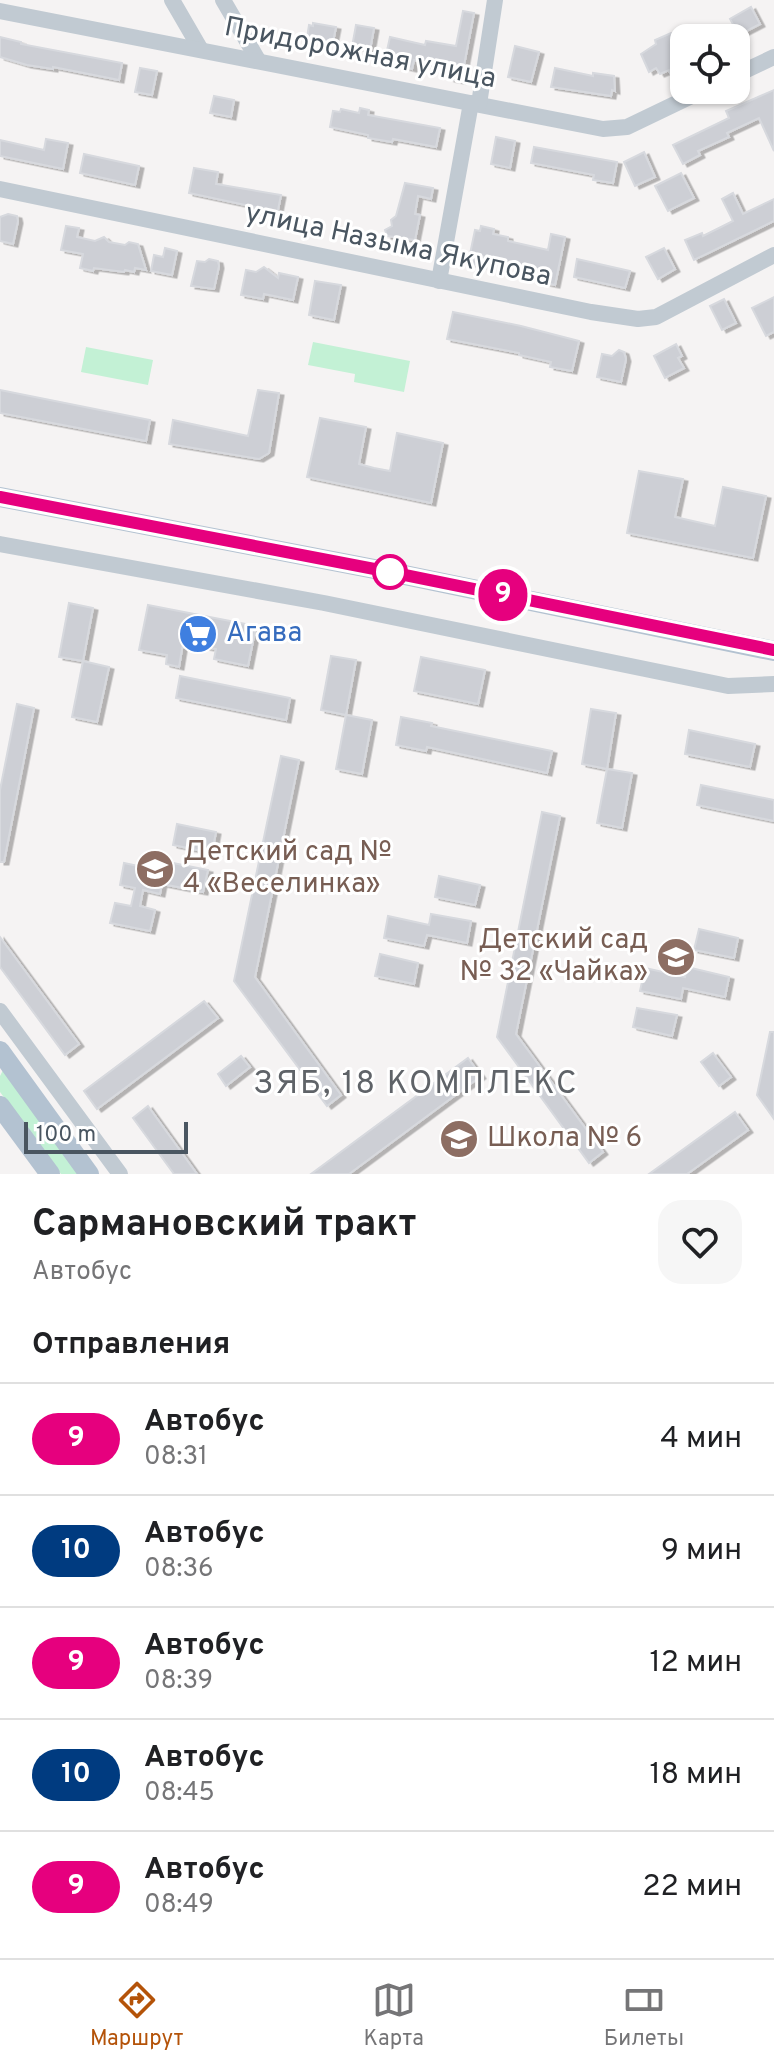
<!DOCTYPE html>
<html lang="ru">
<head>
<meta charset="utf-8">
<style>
	body { margin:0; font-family:Overpass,sans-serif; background:#f6f6f6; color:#202124; height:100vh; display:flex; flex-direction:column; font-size:30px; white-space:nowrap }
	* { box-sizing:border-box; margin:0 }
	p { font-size:26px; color:#757577 }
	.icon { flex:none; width:44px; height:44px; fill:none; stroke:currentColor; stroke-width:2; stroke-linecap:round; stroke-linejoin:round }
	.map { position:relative; height:1174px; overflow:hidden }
	.panel { display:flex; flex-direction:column; background:#fff; flex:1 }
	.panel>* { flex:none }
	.badge { padding:0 16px; border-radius:26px; font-size:28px; line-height:52px }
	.tools { position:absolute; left:670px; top:24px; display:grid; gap:16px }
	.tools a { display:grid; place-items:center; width:80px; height:80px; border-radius:16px; background:#fff; box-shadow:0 2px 6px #0004; font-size:40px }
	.scale { position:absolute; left:24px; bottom:20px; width:164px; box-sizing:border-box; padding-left:8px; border:4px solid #4a5661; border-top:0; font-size:22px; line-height:28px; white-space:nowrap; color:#4a5661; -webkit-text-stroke:6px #fff; paint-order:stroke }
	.map>.badge { position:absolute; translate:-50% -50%; box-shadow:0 0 0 4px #fff }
	h2 { padding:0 32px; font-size:30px; line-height:72px }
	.round { display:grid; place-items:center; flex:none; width:84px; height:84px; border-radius:24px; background:#f6f6f6 }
	.summary { display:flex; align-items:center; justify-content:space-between; height:136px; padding:0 32px }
	h1 { font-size:38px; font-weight:700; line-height:60px }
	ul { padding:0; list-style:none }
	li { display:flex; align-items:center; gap:24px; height:112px; padding:0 32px; border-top:2px solid #e0e0e0 }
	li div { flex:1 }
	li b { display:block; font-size:30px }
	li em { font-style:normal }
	li .badge { min-width:88px; font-weight:700; text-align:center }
	.menu { display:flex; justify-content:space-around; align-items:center; height:112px; border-top:2px solid #e0e0e0; background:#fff; font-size:22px; color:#757577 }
	.menu a { display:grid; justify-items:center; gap:4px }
	.menu .on { color:#b45309 }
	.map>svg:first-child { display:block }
	.green { fill:#c3f1d5 }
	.building { fill:#cdcfd5; stroke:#d7d9de; stroke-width:2; filter:url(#shadow) }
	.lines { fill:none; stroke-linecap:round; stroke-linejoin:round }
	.minor { stroke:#c1cad2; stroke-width:16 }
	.major { stroke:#b3c2d1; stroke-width:20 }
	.line-casing { stroke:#fff; stroke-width:18 }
	.line { stroke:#e6007e; stroke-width:12 }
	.stop-dot { fill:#fff; stroke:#e6007e; stroke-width:4 }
	.labels { text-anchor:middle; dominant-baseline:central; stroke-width:6; stroke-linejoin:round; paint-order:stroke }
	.street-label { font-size:28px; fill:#4a5661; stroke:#fff }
	.shop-label { font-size:28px; fill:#366cbe; stroke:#fff; text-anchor:start }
	.education-label { font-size:28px; fill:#785e54; stroke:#fff; text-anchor:start }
	.quarter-label { font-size:32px; letter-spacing:2px; fill:#5f6368; stroke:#fff }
</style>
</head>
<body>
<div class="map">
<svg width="774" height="1174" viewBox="0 0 774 1174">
	<defs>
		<filter id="shadow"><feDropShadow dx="4.5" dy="2.5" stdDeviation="0" flood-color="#0004"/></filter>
	</defs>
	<rect width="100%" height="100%" fill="#f5f3f3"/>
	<g class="green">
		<polygon points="313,342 410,361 404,392 354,382 355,374 308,365"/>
		<polygon points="86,347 153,360 148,385 81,372"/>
		<polygon points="4,1068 82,1174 61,1174 0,1092 0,1076"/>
	</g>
	<g class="building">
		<polygon points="751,7 760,24 739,35 730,19"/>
		<polygon points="463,11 474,13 461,81 450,79 452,70 438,67 439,65 414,60 412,69 404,67 405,60 386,55 390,37 425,45 426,41 456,46"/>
		<polygon points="313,23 336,27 333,42 307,38 309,25 313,26"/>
		<polygon points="356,25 374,28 370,50 352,47"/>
		<polygon points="671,33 684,56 684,67 670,73 669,70 660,74 656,68 649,72 641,54 656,44 655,40"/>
		<polygon points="0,37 21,42 21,44 122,63 119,80 53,67 53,69 27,65 0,57"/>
		<polygon points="515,46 539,52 531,82 508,77"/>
		<polygon points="140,68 157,71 152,95 135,92"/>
		<polygon points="555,68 593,76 593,73 614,76 615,91 612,90 611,96 551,87"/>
		<polygon points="774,90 774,151 759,118 727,133 729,137 698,151 700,155 683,164 673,145 729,118 726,111"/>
		<polygon points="214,96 234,100 231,117 210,113"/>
		<polygon points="360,108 369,110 368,115 440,128 436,147 393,139 392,142 368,138 368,135 330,127 333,111 340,112 341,109 359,113"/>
		<polygon points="496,137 515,141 510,168 491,164"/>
		<polygon points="46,139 68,143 63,169 0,156 0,140 44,150"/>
		<polygon points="534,147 617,162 613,183 593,180 594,175 531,163"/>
		<polygon points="644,152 655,177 635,186 624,162"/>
		<polygon points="84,154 139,166 135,185 80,173"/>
		<polygon points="194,168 218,172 216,184 281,195 277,215 254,211 255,207 189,193"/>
		<polygon points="681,173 694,198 668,211 655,186"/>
		<polygon points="405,183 433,188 431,199 418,196 415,214 420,215 415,240 387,236 385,230 392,226 391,220 396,216"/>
		<polygon points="733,193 743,214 774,199 774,221 694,260 685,240 702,233 703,236 733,221 722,199"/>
		<polygon points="8,214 17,216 18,221 13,244 0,241 0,217"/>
		<polygon points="66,226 79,228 77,237 95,241 104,237 109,242 125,245 129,242 138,244 146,270 135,268 134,272 125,270 124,272 94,268 93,271 80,268 83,254 61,250"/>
		<polygon points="481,226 494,229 493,234 508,237 508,241 548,250 551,234 565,237 555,285 541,282 543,271 483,257 481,266 472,264 474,255 470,254 475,230 480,231"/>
		<polygon points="165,248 177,251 172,275 151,271 154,255 163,257"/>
		<polygon points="664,248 675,269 658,279 646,257"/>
		<polygon points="209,259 218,261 219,266 214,289 191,286 197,261 205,262"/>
		<polygon points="577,259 630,271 625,288 574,277"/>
		<polygon points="264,267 278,278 279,273 298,277 293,300 264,294 263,299 241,295 246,270 256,272"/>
		<polygon points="315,281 341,285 334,320 309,315"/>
		<polygon points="774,297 774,332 766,336 752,308"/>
		<polygon points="724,299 736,323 722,330 710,306"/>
		<polygon points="453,312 521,326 579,341 572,371 550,367 551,362 519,355 519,353 447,339"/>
		<polygon points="676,344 682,356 678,358 684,368 665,378 654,356"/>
		<polygon points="619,350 624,352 626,359 621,382 597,377 602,354 612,356"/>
		<polygon points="0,390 150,420 146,441 0,413"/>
		<polygon points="258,390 279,393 269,453 259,459 169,444 173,420 248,436"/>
		<polygon points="320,418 366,427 359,464 374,468 390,471 397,433 443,443 431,503 307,477"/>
		<polygon points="639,471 683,479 675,517 715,526 723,487 766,496 753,558 627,533"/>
		<polygon points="69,603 93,608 83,661 59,657"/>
		<polygon points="148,605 256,626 248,666 214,659 216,649 183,643 179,667 166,664 167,655 139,650"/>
		<polygon points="331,656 356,660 346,715 321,710"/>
		<polygon points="421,657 485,670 478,704 414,691"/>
		<polygon points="83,661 109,667 97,722 72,717"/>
		<polygon points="180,676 290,698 286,720 176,698"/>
		<polygon points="17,704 34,708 4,862 0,862 0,790"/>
		<polygon points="591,709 616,713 607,769 582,764"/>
		<polygon points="346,715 372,720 362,774 336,769"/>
		<polygon points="401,717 432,723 431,726 552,751 547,773 427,747 426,751 396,745"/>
		<polygon points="689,730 755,744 750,767 685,754"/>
		<polygon points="281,756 299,760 255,977 341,1095 327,1106 234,981"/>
		<polygon points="607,769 632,773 622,828 597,823"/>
		<polygon points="701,785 774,800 774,821 697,805"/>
		<polygon points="542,812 560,816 516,1034 603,1152 589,1163 497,1037"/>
		<polygon points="177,824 216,832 212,853 173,845"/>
		<polygon points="168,862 208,870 203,892 162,884 160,894 143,890 140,906 155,910 150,931 110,923 115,903 131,906 135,888 120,885 124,863 166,872"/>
		<polygon points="439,876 480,885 475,905 435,897"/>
		<polygon points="431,914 471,921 467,943 427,935 424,946 384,938 388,916 429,925"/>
		<polygon points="699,929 738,938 734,958 694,950"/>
		<polygon points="0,937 79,1044 65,1055 0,967"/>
		<polygon points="380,954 418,963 414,984 375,976"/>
		<polygon points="687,967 729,977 725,997 683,988 681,999 640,991 645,968 685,977"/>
		<polygon points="204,1001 218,1018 97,1109 84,1091"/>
		<polygon points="637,1008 677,1015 672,1036 633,1027"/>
		<polygon points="770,1032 774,1032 774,1119 757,1095"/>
		<polygon points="713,1053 731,1077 719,1086 701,1062"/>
		<polygon points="241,1056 250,1067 226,1086 218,1074"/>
		<polygon points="468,1058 481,1076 349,1174 311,1174"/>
		<polygon points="148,1106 197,1174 174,1174 133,1118"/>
		<polygon points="735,1112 748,1130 687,1174 649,1174"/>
	</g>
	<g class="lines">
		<g class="minor">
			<polyline points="172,0 201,50"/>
			<polyline points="223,0 258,60"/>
			<polyline points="0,11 603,129 627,127 704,90"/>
			<polyline points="736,75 774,57"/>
			<polyline points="479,104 495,0"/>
			<polyline points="0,189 591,312 638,319 656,317 774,255"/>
			<polyline points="439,281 471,103"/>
			<polyline points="0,544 324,603 728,686 774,684"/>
			<polyline points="0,1011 120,1174"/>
		</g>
		<g class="major">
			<polyline points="0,497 390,572 774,651"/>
			<polyline points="0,1051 89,1174"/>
			<polyline points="0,1106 50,1174"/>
		</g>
	</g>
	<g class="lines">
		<defs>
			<polyline id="line" points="0,497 390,572 774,650"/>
		</defs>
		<use href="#line" class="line-casing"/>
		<use href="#line" class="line"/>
	</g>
	<defs>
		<symbol id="supermarket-disc" viewBox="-11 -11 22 22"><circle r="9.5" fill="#3f7fe0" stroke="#fff"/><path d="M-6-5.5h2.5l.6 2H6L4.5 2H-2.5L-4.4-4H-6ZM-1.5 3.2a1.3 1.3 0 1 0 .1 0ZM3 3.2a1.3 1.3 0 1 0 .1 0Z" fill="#fff"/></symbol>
		<symbol id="school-disc" viewBox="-11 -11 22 22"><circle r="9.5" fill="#8d6e63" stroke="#fff"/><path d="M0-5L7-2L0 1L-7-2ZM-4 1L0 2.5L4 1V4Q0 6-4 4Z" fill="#fff"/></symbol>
	</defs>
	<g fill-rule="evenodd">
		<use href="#supermarket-disc" x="176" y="612" width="44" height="44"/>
		<use href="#school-disc" x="133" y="847" width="44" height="44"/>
		<use href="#school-disc" x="654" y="935" width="44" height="44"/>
		<use href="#school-disc" x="437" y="1117" width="44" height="44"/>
	</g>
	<circle class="stop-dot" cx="390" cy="572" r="16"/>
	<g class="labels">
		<g class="street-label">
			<text transform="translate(360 54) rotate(11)">Придорожная улица</text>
			<text transform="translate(398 246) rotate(12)">улица Назыма Якупова</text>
		</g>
		<g class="shop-label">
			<text x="226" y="634">Агава</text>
		</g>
		<g class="education-label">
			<text x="183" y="853">Детский сад №<tspan x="183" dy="32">4 «Веселинка»</tspan></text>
			<text x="648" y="941" text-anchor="end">Детский сад<tspan x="648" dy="32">№ 32 «Чайка»</tspan></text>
			<text x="487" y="1139">Школа № 6</text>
		</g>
		<g class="quarter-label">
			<text x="416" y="1085">ЗЯБ, 18 КОМПЛЕКС</text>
		</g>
	</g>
</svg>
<div class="tools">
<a><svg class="icon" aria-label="locate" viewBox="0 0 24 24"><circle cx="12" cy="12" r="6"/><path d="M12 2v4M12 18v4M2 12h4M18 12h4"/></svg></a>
</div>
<div class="scale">100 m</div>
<b class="badge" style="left:503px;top:595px;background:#e6007e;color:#fff">9</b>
</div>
<section class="panel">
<div class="summary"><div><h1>Сармановский тракт</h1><p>Автобус</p></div><a class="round"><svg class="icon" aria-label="heart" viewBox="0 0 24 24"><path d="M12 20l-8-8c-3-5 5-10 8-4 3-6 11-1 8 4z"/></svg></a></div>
<h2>Отправления</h2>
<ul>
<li><span class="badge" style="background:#e6007e;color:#fff">9</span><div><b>Автобус</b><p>08:31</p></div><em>4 мин</em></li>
<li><span class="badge" style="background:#003b80;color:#fff">10</span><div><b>Автобус</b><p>08:36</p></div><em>9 мин</em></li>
<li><span class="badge" style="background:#e6007e;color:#fff">9</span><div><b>Автобус</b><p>08:39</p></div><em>12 мин</em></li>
<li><span class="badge" style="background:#003b80;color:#fff">10</span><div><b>Автобус</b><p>08:45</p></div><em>18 мин</em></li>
<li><span class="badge" style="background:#e6007e;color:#fff">9</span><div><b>Автобус</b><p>08:49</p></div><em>22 мин</em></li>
</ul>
</section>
<nav class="menu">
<a class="on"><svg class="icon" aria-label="directions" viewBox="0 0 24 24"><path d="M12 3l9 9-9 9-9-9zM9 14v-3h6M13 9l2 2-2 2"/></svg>Маршрут</a>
<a><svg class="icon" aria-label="map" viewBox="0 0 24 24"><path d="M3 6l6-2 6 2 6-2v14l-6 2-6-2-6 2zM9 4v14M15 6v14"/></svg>Карта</a>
<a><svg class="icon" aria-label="tickets" viewBox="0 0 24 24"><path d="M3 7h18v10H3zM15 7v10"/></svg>Билеты</a>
</nav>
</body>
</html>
